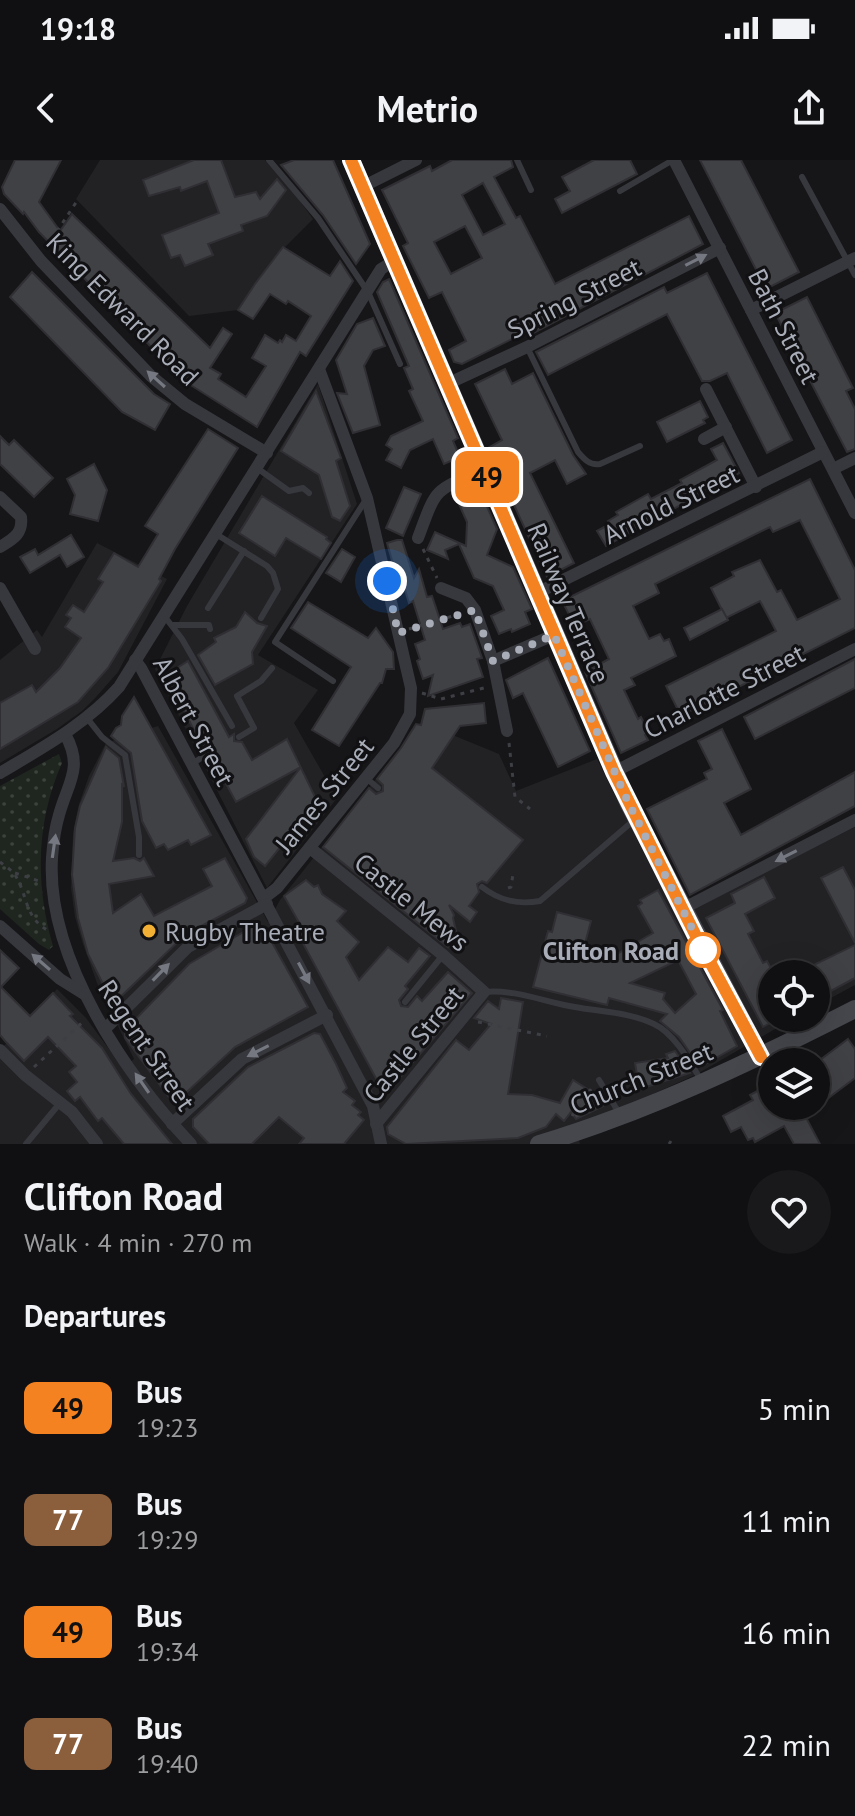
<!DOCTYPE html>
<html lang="en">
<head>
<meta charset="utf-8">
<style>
	body { margin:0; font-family:"PT Sans",sans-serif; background:#19191b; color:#f1f3f6; height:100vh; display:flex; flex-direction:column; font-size:30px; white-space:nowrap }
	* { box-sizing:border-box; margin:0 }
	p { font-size:26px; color:#9c9d9f }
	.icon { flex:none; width:44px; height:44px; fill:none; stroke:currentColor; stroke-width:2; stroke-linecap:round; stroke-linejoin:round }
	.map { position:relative; height:984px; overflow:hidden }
	.side { display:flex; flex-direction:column; background:#101012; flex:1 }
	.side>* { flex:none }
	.badge { padding:0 16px; border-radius:12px; font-size:28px; line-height:52px }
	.buttons { position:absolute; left:758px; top:800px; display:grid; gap:16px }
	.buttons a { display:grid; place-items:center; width:72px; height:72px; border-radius:50%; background:#101012; box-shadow:0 8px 32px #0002,0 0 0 2px #303032; font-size:40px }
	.you { position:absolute; width:40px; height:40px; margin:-20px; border:6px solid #fff; border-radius:50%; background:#1a73e8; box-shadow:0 0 0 12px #1a73e833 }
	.map>.badge { position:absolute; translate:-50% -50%; box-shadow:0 0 0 4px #fff }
	h2 { padding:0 24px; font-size:30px; line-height:72px }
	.round { display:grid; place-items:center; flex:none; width:84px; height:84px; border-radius:42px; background:#19191b }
	.headline { display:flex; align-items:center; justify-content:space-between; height:136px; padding:0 24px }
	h1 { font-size:38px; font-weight:800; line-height:60px }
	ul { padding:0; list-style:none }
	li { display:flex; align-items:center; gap:24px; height:112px; padding:0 24px }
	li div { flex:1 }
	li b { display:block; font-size:30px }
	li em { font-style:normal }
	li .badge { min-width:88px; font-weight:700; text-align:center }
	.status { display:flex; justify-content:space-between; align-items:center; height:56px; padding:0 40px; background:#101012; direction:ltr }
	.status svg { height:22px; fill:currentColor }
	header { display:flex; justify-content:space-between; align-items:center; height:104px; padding:0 24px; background:#101012; font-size:36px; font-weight:800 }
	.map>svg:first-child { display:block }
	.built { fill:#222225 }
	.park { fill:url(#park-dots) }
	.building { fill:#404145; stroke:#303034; stroke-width:2; fill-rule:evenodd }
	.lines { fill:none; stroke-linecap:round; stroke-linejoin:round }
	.path { stroke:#3d3f44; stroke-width:3; stroke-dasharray:4 6; stroke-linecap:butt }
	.lane { stroke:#37383d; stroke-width:6 }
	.street { stroke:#37383d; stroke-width:12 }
	.secondary { stroke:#45474d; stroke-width:18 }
	.oneway { fill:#757881 }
	.line-casing { stroke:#fff; stroke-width:18 }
	.line { stroke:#f58220; stroke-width:12 }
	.walk { stroke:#a8adb8; stroke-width:8; stroke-dasharray:0 14.4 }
	.poi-dot { fill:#f2b134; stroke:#111113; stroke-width:3 }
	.stop-dot { fill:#fff; stroke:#f58220; stroke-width:4 }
	.labels { text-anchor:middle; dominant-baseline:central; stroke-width:6; stroke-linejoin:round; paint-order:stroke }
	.street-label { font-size:26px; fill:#a8adb8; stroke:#111113 }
	.poi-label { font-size:26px; fill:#a8adb8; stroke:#111113; text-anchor:start }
	.stop-label { font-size:26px; font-weight:bold; fill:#a8adb8; stroke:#111113; text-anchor:end }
</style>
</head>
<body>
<div class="status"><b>19:18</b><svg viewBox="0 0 49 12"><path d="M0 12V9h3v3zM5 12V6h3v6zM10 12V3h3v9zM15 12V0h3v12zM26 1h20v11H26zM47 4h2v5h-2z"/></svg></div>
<header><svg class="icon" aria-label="back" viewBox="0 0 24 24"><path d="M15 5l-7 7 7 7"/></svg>Metrio<svg class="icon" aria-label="share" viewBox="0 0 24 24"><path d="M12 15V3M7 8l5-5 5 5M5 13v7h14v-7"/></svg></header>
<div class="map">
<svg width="855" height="984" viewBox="0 0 855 984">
	<defs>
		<pattern id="park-dots" width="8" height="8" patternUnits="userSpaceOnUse" patternTransform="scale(2)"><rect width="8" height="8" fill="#1e261f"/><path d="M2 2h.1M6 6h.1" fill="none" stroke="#3c433d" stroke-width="1.8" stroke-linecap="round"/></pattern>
	</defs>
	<rect width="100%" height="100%" fill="#161618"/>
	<g class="built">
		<polygon points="100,0 265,0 289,26 313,59 272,100 238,150 189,156 76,39"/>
		<polygon points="318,224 357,344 258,495 318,530 294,563 337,638 267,728 155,509 187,446"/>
		<polygon points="97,383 167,419 118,512 96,537 82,551 57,569 0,603 0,500 37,470 42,477"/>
		<polygon points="416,564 438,569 499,594 516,631 597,599 641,687 682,753 855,667 855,825 816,846 816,814 772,814 772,858 794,858 697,914 576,969 580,984 0,984 0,890 57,829 86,858 123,908 134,899 97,823 83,784 75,757 71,728 73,674 79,644 89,616 106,583 158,566 268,762 280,740 403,585"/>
	</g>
	<path class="park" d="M 59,594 L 62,603 C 36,662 35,724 53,786 L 49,790 L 39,784 L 0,749 L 0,626 Z"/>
	<g class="building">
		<polygon points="15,0 61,0 39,42 60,71 72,54 210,188 223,168 232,174 210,208 221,214 218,219 246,237 266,206 252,198 265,175 278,183 280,180 282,182 286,175 296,181 311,156 288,141 286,144 270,134 253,159 238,150 255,124 283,87 330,116 340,101 353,121 306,196 300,192 257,267 189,224 190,222 161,197 39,72 24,52 23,54 4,34 2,27"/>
		<polygon points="194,0 221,0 235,37 256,32 260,39 277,19 286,30 267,56 241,65 243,71 208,84 213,95 185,106 180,95 171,98 162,75 219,53 207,21 181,31 180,27 149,36 143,20"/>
		<polygon points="294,0 333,0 370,84 356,104 323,55 281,5"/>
		<path d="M 452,0 L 511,0 L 513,7 L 494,17 L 516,58 L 520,56 L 555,124 L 689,56 L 703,84 L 528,176 L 526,172 L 462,204 L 454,202 L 449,190 L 466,181 L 442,132 L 429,138 L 403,86 L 408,83 L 382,30 L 430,6 L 432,11 ZM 483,23 L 505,64 L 483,75 L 462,35 ZM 465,66 L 482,98 L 451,114 L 434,82 Z"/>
		<polygon points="594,0 630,0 637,14 562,53 555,39 570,31 562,17"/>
		<polygon points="700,0 741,0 799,112 766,129"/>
		<polygon points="32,112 154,234 170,244 155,270 122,252 10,137"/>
		<polygon points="707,113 792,280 767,293 727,213 710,221 702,221 667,154 548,215 536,192 664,127 667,133"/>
		<polygon points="389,119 458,278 453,281 460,297 444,304 433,279 410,290 401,308 386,300 392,289 386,285 391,276 423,261 409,231 413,229 404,208 409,206 377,132 383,122"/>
		<polygon points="807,137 853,228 846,231 855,249 855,289 847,292 775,153"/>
		<polygon points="373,158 385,186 373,190 364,206 380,265 353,273 337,233 347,234 336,200 357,164"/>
		<polygon points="505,209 512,224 533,213 573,295 586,314 567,324 555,300 530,313 574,403 547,417 488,288 502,280 475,224"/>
		<polygon points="316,231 341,298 336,301 350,346 340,361 332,357 319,315 281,291"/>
		<polygon points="700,241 708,257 703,260 705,263 667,282 657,262"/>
		<polygon points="208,269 238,288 175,389 159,419 161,421 108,508 78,542 0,589 0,543 32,525 36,532 60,508 81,478 65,467 71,458 66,455 73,445 84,452 103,422 98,419 114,393 138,407 158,374 145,366"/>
		<polygon points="0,276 9,285 14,280 53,318 34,337 0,304"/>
		<polygon points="723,283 739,313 606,386 597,371 610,364 608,361 618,355 616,352 648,334 651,339 682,323 680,320 717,300 711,289"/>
		<polygon points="94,304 107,330 98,361 70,354 75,335 67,319"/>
		<polygon points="810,319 855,410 855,468 681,556 666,526 776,471 760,441 726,458 711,428 734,416 732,412 760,400 777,432 781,430 797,460 840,439 800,360 773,372 770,367 655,424 659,433 633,446 649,479 660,474 664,481 669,479 676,496 631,518 635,525 624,530 638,559 641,557 649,573 645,575 648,580 621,593 585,512 609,499 590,459 575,466 562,441"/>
		<polygon points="471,325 475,334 480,331 497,369 487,395 513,407 532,449 525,452 530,464 512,472 511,469 499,474 491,456 504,450 493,426 474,418 459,384 445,390 448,399 427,390 435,372 466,386 467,362 454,333"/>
		<polygon points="404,327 421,334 403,376 386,368"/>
		<polygon points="262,336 327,377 326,379 331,383 321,399 286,378 275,396 239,373"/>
		<polygon points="71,375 84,397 67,407 60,395 30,413 20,397 35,389 38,395"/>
		<polygon points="397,380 402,380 414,418 419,409 427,437 432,436 443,469 460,463 462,467 470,464 482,498 477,499 483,517 428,536 433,515 423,519 417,501 420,499 415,484 425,480 413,441 409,443 401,417 397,418 387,383"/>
		<polygon points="342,389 355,397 341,422 326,413"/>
		<polygon points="308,442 368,478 376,468 393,492 394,509 386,509 382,523 380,523 339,586 312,570 351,507 291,468"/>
		<polygon points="722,449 728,460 690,480 684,468"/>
		<polygon points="245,452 257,463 267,466 252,492 253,504 215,525 198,495 216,482 214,478 236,467"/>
		<polygon points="548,498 590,591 558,607 523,533 513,538 506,520"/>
		<polygon points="855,499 855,528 755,579 744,557"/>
		<polygon points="188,501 229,577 234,574 234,581 242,582 252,600 287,579 317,641 265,706 254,697 246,679 301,607 236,642 223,618 218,621 207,601 209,593 204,590 166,515"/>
		<polygon points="134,537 211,675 191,685 188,680 168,690 164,684 156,688 142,661 131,593 111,576 116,568 121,565 122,556"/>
		<polygon points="484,543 486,563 460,566 432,608 523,680 487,723 482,721 477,724 479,732 469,746 477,752 470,762 449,745 454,755 453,758 457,775 448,787 323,687 369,628 376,634 383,631 383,625 377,619 401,588 416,564 421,565 425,549"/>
		<polygon points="722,569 751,629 724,643 741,675 855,612 855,646 690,735 647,649 707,619 704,613 712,609 698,581"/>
		<polygon points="106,587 119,598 124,627 122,623 122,662 113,701 134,698 140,701 144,698 154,716 109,724 113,753 141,734 154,756 212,726 203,709 225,698 247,738 245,743 186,774 113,844 88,794 78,758 72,715 75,668 80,646"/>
		<polygon points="843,707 855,730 855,783 821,718"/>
		<polygon points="764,717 775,738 745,754 754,771 748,774 763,803 767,801 772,810 772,862 763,867 706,758 735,743 731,734"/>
		<polygon points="306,720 314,727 318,725 322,734 346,751 337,761 359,782 346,797 359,820 388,787 408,802 419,788 430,796 405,826 408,829 399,840 401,846 408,847 417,836 422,841 448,812 472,833 385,935 298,774 304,771 284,736"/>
		<path d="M 658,730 L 723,850 L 720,851 L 737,886 L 700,907 L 679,877 L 660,861 L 667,854 L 609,838 L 607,845 L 533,827 L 548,771 L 552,772 L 557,752 L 591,761 L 582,795 L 605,801 L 653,773 L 638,746 L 642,743 L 640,740 ZM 678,800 L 696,834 L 675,853 L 663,839 L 665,833 L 630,823 Z"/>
		<polygon points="257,764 264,768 308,847 235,887 174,944 125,878 125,870 189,804"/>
		<polygon points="855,785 855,818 816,839 816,814 795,814"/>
		<polygon points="0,790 19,808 1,827 30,856 53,833 73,854 70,856 102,888 131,934 172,984 124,984 102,958 98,961 80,937 75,941 67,931 77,922 69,912 76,906 48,877 24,901 5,881 0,875"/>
		<polygon points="501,838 523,842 508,934 532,935 560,943 573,920 595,934 603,946 576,959 571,952 564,961 556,954 546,967 518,978 406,984 388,974 387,967 456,880 469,890 491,864 474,858 488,841 499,849"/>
		<polygon points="314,873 320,874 336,904 347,928 343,932 355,941 352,945 361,952 358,955 364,960 344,984 299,984 304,978 279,957 252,984 209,984 193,967 193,959 248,907"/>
		<polygon points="848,879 855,889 855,918 827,939 816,924 816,903"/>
		<polygon points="675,891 690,913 643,928 641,919 638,920 635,903 668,898 666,894"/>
		<polygon points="772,923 772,946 800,946 820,984 794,984 784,966 755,982 753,978 748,980 741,967 731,972 723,956 753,940 750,935"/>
	</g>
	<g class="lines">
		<g class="path">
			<polyline points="46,88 77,41"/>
			<polyline points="423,389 437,418"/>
			<polyline points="409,469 463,453"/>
			<polyline points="422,533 441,539 484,528"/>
			<polyline points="509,583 515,637 530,649"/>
			<path d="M 0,702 C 5,706 12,710 15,715 C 28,735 24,758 49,771"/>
			<polyline points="15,713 42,722"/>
			<polyline points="508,728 511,727 513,714"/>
			<polyline points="478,862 547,876"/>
			<polyline points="34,907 84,861"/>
			<polyline points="572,956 591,929"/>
			<polyline points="669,984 671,981"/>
		</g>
		<g class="lane">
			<polyline points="269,0 318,58 368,132 400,204"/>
			<polyline points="517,0 531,30"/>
			<polyline points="802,17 855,115"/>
			<polyline points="620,31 673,0"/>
			<path d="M 527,187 L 578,292 C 584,299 590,306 600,304 L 640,286"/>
			<polyline points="257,308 289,331 303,328 309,333"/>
			<polyline points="216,374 267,406 273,413 278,429 261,458"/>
			<polyline points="208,448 244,391"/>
			<polyline points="165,457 182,479 232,566"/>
			<polyline points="172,465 209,465 210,469"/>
			<polyline points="333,521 275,482 365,341"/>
			<polyline points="87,558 102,577 125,595 139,677 139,695"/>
			<polyline points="239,577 254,568 237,536 261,521 272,508"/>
			<polyline points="192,604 204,596"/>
			<polyline points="366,618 378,628"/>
			<path d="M 482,727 C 500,741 518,745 540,741 L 633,661"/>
			<path d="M 484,832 C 516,829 544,842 575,847 C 601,852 629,852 654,864 C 674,873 690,902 701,920"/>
			<polyline points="405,842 443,795"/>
			<polyline points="599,920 616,948 622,953"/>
			<polyline points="26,984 60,943"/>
		</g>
		<g class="street">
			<polyline points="674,0 855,353"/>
			<polyline points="362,27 416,0"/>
			<polyline points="0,49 41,101 151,216 185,244 267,293"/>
			<polyline points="751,150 855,98"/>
			<polyline points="447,224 527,187 720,88"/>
			<polyline points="706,229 756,327"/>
			<polyline points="704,279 726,267"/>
			<polyline points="833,309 855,298"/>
			<path d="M 0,337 L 21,357 C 23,374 13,379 0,387"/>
			<path d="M 418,378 C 437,327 433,331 484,310"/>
			<polyline points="0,428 35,489"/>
			<polyline points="441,428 466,438 475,450 493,501"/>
			<polyline points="537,433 823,292"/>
			<polyline points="135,500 141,508 373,946 381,984"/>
			<polyline points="507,571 493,501 554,475"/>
			<path d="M 65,574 C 84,608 68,622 59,655 C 55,668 53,684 52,698 C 46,798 125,914 191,984"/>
			<polyline points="614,612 855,489"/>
			<path d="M 0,613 C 42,588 86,564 119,527 L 381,109 L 394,101"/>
			<polyline points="310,688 443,795 484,832 376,964"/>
			<polyline points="264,738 277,728 394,583 410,554 411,528 367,338 319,209"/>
			<polyline points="682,749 855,660"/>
			<polyline points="0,766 60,819 84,834"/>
			<polyline points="106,868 188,787 267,744"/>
			<polyline points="0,890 25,915 72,952 97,984"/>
			<polyline points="172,964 242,899 327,855"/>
		</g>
		<g class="secondary">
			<polyline points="351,0 628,642 761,897"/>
			<path d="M 539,984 C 649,951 753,901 855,849"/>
		</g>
	</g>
	<defs><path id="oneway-solid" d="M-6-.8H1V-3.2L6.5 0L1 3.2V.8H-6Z" transform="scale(2)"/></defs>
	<g class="oneway">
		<use href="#oneway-solid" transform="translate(696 100) rotate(-27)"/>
		<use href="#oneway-solid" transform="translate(156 219) rotate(-138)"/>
		<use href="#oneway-solid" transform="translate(54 686) rotate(-82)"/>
		<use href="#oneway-solid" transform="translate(786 696) rotate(153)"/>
		<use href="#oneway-solid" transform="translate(41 802) rotate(-139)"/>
		<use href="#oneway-solid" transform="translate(161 812) rotate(-46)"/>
		<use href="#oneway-solid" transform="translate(304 813) rotate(62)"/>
		<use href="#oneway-solid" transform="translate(258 891) rotate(153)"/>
		<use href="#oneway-solid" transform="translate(142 923) rotate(-125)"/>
	</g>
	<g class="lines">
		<defs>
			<polyline id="line" points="351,0 614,612 695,774 761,897"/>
		</defs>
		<use href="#line" class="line-casing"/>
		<use href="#line" class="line"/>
		<polyline class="walk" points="387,421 398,473 475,450 493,501 554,475 628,642 703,790"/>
	</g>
	<circle class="poi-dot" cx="149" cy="771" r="8"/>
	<circle class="stop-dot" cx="703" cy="790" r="16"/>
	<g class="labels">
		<g class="street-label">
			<text transform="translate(574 138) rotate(-27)">Spring Street</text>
			<text transform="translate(123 149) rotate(45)">King Edward Road</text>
			<text transform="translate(784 166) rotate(63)">Bath Street</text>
			<text transform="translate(671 344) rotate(-26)">Arnold Street</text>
			<text transform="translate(569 443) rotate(67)">Railway Terrace</text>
			<text transform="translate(724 531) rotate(-27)">Charlotte Street</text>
			<text transform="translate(194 561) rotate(62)">Albert Street</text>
			<text transform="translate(324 635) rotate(-51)">James Street</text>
			<text transform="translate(412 742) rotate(39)">Castle Mews</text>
			<text transform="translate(413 884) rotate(-51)">Castle Street</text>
			<text transform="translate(147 885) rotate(56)">Regent Street</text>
			<text transform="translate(641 918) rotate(-22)">Church Street</text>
		</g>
		<g class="poi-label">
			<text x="165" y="771">Rugby Theatre</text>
		</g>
		<g class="stop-label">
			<text x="679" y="790">Clifton Road</text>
		</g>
	</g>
</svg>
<div class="buttons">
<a><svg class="icon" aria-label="locate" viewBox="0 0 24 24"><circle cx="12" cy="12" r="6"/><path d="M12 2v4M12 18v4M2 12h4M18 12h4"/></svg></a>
<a><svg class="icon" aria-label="layers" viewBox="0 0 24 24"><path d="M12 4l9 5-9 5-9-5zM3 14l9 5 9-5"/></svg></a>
</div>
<div class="you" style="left:387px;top:421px"></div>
<b class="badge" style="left:487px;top:317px;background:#f58220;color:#111">49</b>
</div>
<section class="side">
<div class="headline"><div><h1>Clifton Road</h1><p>Walk · 4 min · 270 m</p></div><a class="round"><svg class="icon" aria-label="heart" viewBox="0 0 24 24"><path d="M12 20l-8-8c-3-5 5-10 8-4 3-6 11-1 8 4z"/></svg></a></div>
<h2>Departures</h2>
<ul>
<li><span class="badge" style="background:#f58220;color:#111">49</span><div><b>Bus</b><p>19:23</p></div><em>5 min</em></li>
<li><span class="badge" style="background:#8b5e3c;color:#fff">77</span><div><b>Bus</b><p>19:29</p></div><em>11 min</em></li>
<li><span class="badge" style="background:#f58220;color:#111">49</span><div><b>Bus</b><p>19:34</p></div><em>16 min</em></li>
<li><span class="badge" style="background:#8b5e3c;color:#fff">77</span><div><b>Bus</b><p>19:40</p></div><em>22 min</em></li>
</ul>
</section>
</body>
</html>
